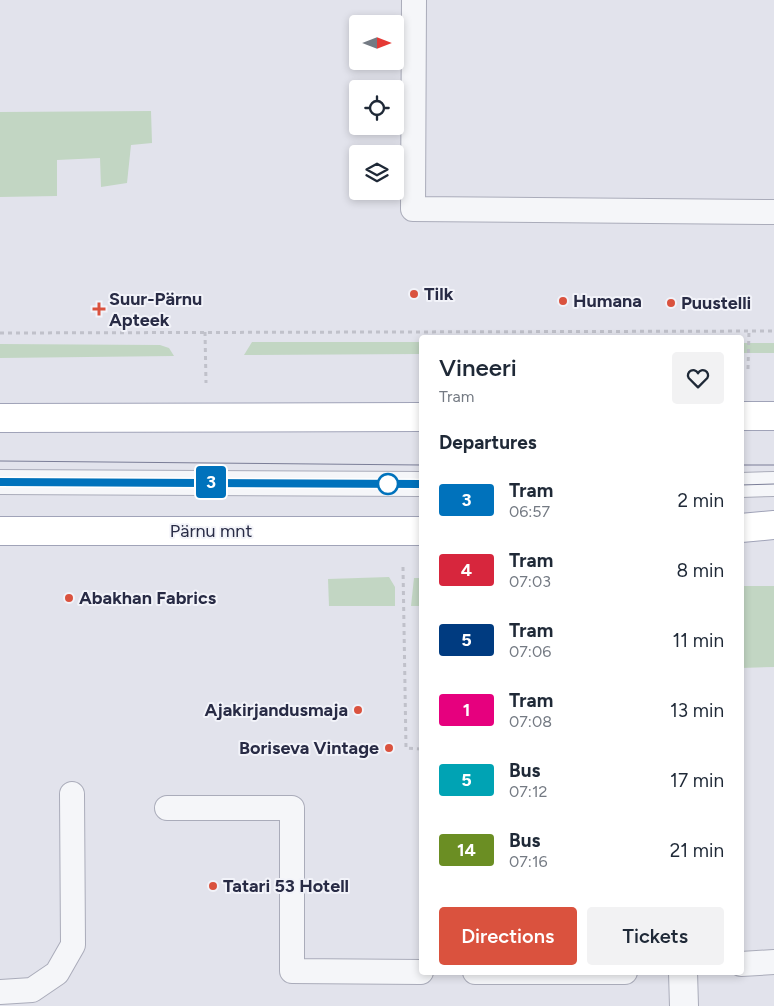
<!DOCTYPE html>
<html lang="en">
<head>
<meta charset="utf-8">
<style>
	body { margin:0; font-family:Figtree,sans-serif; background:#f2f2f3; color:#1f2937; height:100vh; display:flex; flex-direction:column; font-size:19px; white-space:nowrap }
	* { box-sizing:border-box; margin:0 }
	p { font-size:16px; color:#747a83 }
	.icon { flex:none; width:28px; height:28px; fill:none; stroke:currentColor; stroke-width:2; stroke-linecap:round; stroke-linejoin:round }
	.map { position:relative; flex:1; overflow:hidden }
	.panel { position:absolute; left:419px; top:335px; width:325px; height:640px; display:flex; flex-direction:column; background:#fff; border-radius:5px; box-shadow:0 2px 8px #0003 }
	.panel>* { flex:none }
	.badge { padding:0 10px; border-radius:4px; font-size:18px; line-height:32px }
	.needle { width:32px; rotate:90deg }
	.tools { position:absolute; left:349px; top:15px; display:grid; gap:10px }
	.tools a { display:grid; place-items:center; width:55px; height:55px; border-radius:5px; background:#fff; box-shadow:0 2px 8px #0003; font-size:25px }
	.map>.badge { position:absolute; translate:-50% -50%; box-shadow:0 0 0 2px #fff }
	h2 { padding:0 20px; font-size:19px; line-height:45px }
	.round { display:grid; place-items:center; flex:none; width:52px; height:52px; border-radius:5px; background:#f2f2f3 }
	.overview { display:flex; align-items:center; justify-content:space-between; height:85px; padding:0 20px }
	h1 { font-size:24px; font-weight:600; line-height:38px }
	.action { display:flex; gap:10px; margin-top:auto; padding:10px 20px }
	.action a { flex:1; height:58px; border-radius:5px; background:#da523e; color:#fff; font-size:20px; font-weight:600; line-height:58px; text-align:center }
	.action a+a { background:#f2f2f3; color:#1f2937 }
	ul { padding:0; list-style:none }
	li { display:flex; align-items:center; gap:15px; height:70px; padding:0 20px }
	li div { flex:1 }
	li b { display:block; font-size:19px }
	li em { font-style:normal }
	li .badge { min-width:55px; font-weight:700; text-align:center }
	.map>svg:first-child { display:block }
	.green { fill:#c2d6c3 }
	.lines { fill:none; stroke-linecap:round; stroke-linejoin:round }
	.lane-casing { stroke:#aaacba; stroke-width:26 }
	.street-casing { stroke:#aaacba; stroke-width:30 }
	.primary-casing { stroke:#a0a3b8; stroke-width:30 }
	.path { stroke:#c0c1ca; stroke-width:3; stroke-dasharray:4 4; stroke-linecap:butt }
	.lane { stroke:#f5f6f9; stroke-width:24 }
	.street { stroke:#f5f6f9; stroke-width:28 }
	.primary { stroke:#fff; stroke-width:28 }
	.tram { stroke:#7a7d97; stroke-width:1 }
	.line-casing { stroke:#fff; stroke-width:11 }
	.line { stroke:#0072bc; stroke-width:8 }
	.poi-dot { fill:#da523e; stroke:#f2f3f9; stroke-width:2 }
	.stop-dot { fill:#fff; stroke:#0072bc; stroke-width:2.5 }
	.labels { text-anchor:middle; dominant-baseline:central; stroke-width:4; stroke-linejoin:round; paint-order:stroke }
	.poi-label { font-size:18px; font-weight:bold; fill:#282b45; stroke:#f2f3f9; text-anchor:start }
	.street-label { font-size:18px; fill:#282b45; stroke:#f2f3f9 }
</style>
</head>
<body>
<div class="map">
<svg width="774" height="1006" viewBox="0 0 774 1006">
	<rect width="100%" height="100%" fill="#e2e3ec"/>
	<g class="green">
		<polygon points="151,111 152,143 131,145 127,183 101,187 100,158 57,160 57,196 0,197 0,112"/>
		<polygon points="252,342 421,342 421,354 244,355"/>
		<rect x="741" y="343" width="33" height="10"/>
		<polygon points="0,344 160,345 169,348 174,356 0,358"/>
		<polygon points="389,577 395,587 395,606 329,606 328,579"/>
		<polygon points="414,578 421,578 421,606 411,606"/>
		<polygon points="741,586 774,586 774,667 741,668"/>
	</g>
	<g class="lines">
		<defs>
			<g id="lane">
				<polyline points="414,0 413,209 774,212"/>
				<polyline points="0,482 421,484"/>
				<polyline points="741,485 774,484"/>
				<polyline points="167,808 292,808 292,971 421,972"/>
				<polyline points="741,964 774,962"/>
				<polyline points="475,972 625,972"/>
				<polyline points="0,992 32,990 57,973 73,945 72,794"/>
			</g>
			<polyline id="street" points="683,972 684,1006"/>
			<g id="primary">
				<polyline points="741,416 774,416"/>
				<polyline points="0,418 421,417"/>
				<polyline points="741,528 774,525"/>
				<polyline points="0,531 421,531"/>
			</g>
		</defs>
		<use href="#lane" class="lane-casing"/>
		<use href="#street" class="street-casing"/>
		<use href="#primary" class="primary-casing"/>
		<g class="path">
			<polyline points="205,332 206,383"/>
			<polyline points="0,333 774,331"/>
			<polyline points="748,369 749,331"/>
			<polyline points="403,567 406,748 421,749"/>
		</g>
		<use href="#lane" class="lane"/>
		<use href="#street" class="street"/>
		<use href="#primary" class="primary"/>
		<g class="tram">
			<polyline points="0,461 421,465"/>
			<polyline points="741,465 774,465"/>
			<polyline points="0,482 421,484"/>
			<polyline points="741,485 774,484"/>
		</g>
	</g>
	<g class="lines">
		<defs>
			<polyline id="line" points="0,482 421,484"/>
		</defs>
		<use href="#line" class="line-casing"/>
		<use href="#line" class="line"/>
	</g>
	<g class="poi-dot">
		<circle cx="414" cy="294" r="5"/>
		<circle cx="563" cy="301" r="5"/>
		<circle cx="671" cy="303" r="5"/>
		<path d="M96.5 301.5h5v5h5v5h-5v5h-5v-5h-5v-5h5z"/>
		<circle cx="69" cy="598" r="5"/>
		<circle cx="358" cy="710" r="5"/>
		<circle cx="389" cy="748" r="5"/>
		<circle cx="213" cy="886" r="5"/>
	</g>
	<circle class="stop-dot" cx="388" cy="484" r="10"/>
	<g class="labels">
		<g class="poi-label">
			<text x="424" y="294">Tilk</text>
			<text x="109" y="299">Suur-Pärnu<tspan x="109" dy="21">Apteek</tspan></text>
			<text x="573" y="301">Humana</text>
			<text x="681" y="303">Puustelli</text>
			<text x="79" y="598">Abakhan Fabrics</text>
			<text x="348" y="710" text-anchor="end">Ajakirjandusmaja</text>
			<text x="379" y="748" text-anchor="end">Boriseva Vintage</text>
			<text x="223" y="886">Tatari 53 Hotell</text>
		</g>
		<g class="street-label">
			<text x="211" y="531">Pärnu mnt</text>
		</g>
	</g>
</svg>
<div class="tools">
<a><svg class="needle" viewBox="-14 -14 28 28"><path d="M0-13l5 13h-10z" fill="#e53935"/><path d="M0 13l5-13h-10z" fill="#747a83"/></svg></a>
<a><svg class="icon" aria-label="locate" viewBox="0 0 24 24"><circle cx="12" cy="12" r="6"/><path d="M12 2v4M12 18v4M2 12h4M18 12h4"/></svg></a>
<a><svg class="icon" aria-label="layers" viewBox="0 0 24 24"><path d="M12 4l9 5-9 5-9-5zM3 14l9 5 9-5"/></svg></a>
</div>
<b class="badge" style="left:211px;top:482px;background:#0072bc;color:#fff">3</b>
<section class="panel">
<div class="overview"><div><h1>Vineeri</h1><p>Tram</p></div><a class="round"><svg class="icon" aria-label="heart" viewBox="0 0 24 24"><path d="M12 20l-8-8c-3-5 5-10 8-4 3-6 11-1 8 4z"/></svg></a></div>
<h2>Departures</h2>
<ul>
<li><span class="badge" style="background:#0072bc;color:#fff">3</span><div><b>Tram</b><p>06:57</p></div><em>2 min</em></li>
<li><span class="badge" style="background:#d7263d;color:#fff">4</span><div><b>Tram</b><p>07:03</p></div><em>8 min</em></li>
<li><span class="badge" style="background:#003b80;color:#fff">5</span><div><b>Tram</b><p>07:06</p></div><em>11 min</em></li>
<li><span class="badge" style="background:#e6007e;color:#fff">1</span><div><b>Tram</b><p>07:08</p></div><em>13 min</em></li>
<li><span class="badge" style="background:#00a3b4;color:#fff">5</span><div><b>Bus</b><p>07:12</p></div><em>17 min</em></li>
<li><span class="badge" style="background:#6b8e23;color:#fff">14</span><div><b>Bus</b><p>07:16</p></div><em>21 min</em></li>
</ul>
<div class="action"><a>Directions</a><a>Tickets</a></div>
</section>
</div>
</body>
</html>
